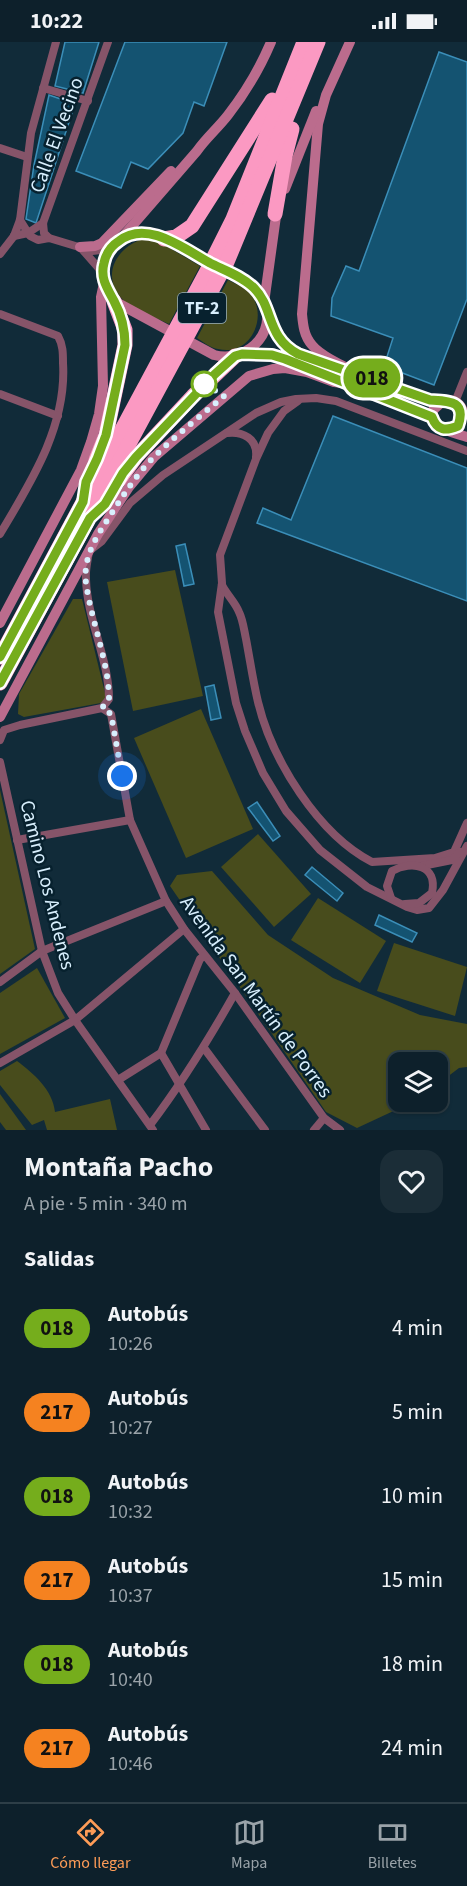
<!DOCTYPE html>
<html lang="es">
<head>
<meta charset="utf-8">
<style>
	body { margin:0; font-family:"Source Sans 3",sans-serif; background:#1b2d37; color:#f1f3f6; height:100vh; display:flex; flex-direction:column; font-size:22px; white-space:nowrap }
	* { box-sizing:border-box; margin:0 }
	p { font-size:20px; color:#9aa3a9 }
	.icon { flex:none; width:33px; height:33px; fill:none; stroke:currentColor; stroke-width:2; stroke-linecap:round; stroke-linejoin:round }
	.map { position:relative; height:1088px; overflow:hidden }
	.drawer { display:flex; flex-direction:column; background:#0d202b; flex:1 }
	.drawer>* { flex:none }
	.badge { padding:0 12px; border-radius:20px; font-size:21px; line-height:39px }
	.buttons { position:absolute; left:388px; top:1010px; display:grid; gap:12px }
	.buttons a { display:grid; place-items:center; width:60px; height:60px; border-radius:12px; background:#0d202b; box-shadow:0 2px 4px #0004,0 0 0 2px #2d3e47; font-size:30px }
	.you { position:absolute; width:30px; height:30px; margin:-15px; border:4px solid #fff; border-radius:50%; background:#1a73e8; box-shadow:0 0 0 9px #1a73e833 }
	.map>.badge { position:absolute; translate:-50% -50%; box-shadow:0 0 0 3px #fff }
	h2 { padding:0 24px; font-size:22px; line-height:54px }
	.round { display:grid; place-items:center; flex:none; width:63px; height:63px; border-radius:18px; background:#1b2d37 }
	.summary { display:flex; align-items:center; justify-content:space-between; height:102px; padding:0 24px }
	h1 { font-size:28px; font-weight:700; line-height:45px }
	ul { padding:0; list-style:none }
	li { display:flex; align-items:center; gap:18px; height:84px; padding:0 24px }
	li div { flex:1 }
	li b { display:block; font-size:22px }
	li em { font-style:normal }
	li .badge { min-width:66px; font-weight:700; text-align:center }
	.status { display:flex; justify-content:space-between; align-items:center; height:42px; padding:0 30px; background:#0d202b; direction:ltr }
	.status svg { height:16px; fill:currentColor }
	.dock { display:flex; justify-content:space-around; align-items:center; height:84px; border-top:2px solid #2d3e47; background:#0d202b; font-size:16px; color:#9aa3a9 }
	.dock a { display:grid; justify-items:center; gap:3px }
	.dock .selected { color:#fe9c57 }
	.map>svg:first-child { display:block }
	.green { fill:#484c1c }
	.building { fill:#145371; stroke:#3b8eb8; stroke-width:1.5 }
	.lines { fill:none; stroke-linecap:round; stroke-linejoin:round }
	.street { stroke:#865469; stroke-width:8 }
	.secondary { stroke:#bb6c8d; stroke-width:10 }
	.highway { stroke:#fb99c2; stroke-width:15 }
	.line-casing { stroke:#fff; stroke-width:14 }
	.line { stroke:#75ad1c; stroke-width:9 }
	.walk { stroke:#d8effd; stroke-width:6; stroke-dasharray:0 10.8 }
	.stop-dot { fill:#fff; stroke:#75ad1c; stroke-width:3 }
	.labels { text-anchor:middle; dominant-baseline:central; stroke-width:5; stroke-linejoin:round; paint-order:stroke }
	.shield { fill:#07212e; stroke:#99b1bf; stroke-width:1.5 }
	.shield-label { font-size:18px; font-weight:bold; fill:#d8effd }
	.street-label { font-size:20px; fill:#d8effd; stroke:#07212e }
</style>
</head>
<body>
<div class="status"><b>10:22</b><svg viewBox="0 0 49 12"><path d="M0 12V9h3v3zM5 12V6h3v6zM10 12V3h3v9zM15 12V0h3v12zM26 1h20v11H26zM47 4h2v5h-2z"/></svg></div>
<div class="map">
<svg width="467" height="1088" viewBox="0 0 467 1088">
	<rect width="100%" height="100%" fill="#112b39"/>
	<g class="green">
		<path d="M 142,197 L 156,198 L 200,224 L 169,282 C 158,277 131,266 124,259 C 100,235 115,207 142,197 Z"/>
		<path d="M 228,238 C 233,241 240,243 245,247 C 272,267 253,316 218,307 C 211,306 203,300 197,296 Z"/>
		<polygon points="175,528 203,654 133,669 107,540"/>
		<polygon points="73,557 82,557 106,655 101,661 24,675 18,672 19,652"/>
		<polygon points="201,667 253,787 186,816 134,696"/>
		<polygon points="0,748 35,907 0,932"/>
		<polygon points="258,792 311,852 274,885 221,825"/>
		<polygon points="212,829 268,893 333,936 420,973 467,982 467,1025 459,1026 438,1042 438,1020 399,1020 399,1059 415,1059 357,1086 326,1070 170,844 177,833"/>
		<polygon points="318,856 386,899 360,941 291,898"/>
		<polygon points="394,901 467,925 455,974 377,949"/>
		<polygon points="37,926 65,976 0,1012 0,951"/>
		<path d="M 17,1019 C 33,1031 53,1048 55,1070 L 110,1057 L 117,1088 L 47,1088 L 44,1078 L 32,1083 L 0,1043 L 0,1029 Z"/>
		<polygon points="0,1052 26,1088 6,1088 0,1080"/>
	</g>
	<g class="building">
		<polygon points="65,0 99,0 83,51 55,44"/>
		<polygon points="125,0 227,0 204,64 194,60 183,91 148,127 131,120 121,146 76,129"/>
		<polygon points="439,10 467,20 467,257 434,343 384,324 393,296 331,274 332,256 346,224 359,229"/>
		<polygon points="49,53 75,62 36,181 26,177 34,123"/>
		<polygon points="333,374 467,426 467,559 257,481 263,466 291,478"/>
		<polygon points="185,502 194,542 184,544 176,504"/>
		<polygon points="214,643 221,676 211,678 205,645"/>
		<polygon points="257,760 280,794 273,799 248,766"/>
		<polygon points="312,825 343,851 337,859 305,833"/>
		<polygon points="379,873 417,891 412,900 375,883"/>
	</g>
	<g class="lines">
		<g class="street">
			<polyline points="43,46 88,59"/>
			<polyline points="0,106 27,115"/>
			<polyline points="20,178 30,194 38,198 49,196 92,209 110,207"/>
			<polyline points="14,194 28,191 43,181"/>
			<polyline points="49,196 44,191 43,181 108,0"/>
			<polyline points="81,206 103,231"/>
			<polyline points="0,212 14,194 20,178 31,91 56,0"/>
			<path d="M 0,272 L 58,294 C 63,303 63,311 63,321 C 67,384 31,440 0,492"/>
			<polyline points="0,352 58,374"/>
			<polyline points="298,359 284,369 268,391 256,417 220,513 222,541 218,570 236,661 245,689 263,731 286,769 320,808 367,845 407,865 417,868 429,866 443,848 467,804"/>
			<polyline points="455,360 467,330"/>
			<path d="M 227,391 C 243,389 258,397 256,415"/>
			<path d="M 222,543 C 227,553 235,560 239,570 C 243,578 244,588 246,597 C 250,618 253,639 258,660 C 272,718 318,792 372,820 L 435,816 L 454,810 L 467,781"/>
			<polyline points="102,666 111,672 130,778 166,859 184,887 235,951 324,1076 340,1088"/>
			<path d="M 0,698 L 4,688 L 20,683 L 102,666 L 109,657 C 109,617 87,578 86,537 C 85,528 88,518 89,509 L 102,499 L 130,461 L 163,433 L 256,371 L 281,360 L 296,357 L 316,356 L 336,359 L 467,409"/>
			<polyline points="0,720 42,909 58,951 75,978 153,1088"/>
			<polyline points="17,798 130,778"/>
			<polyline points="422,824 452,818 460,810"/>
			<path d="M 391,856 L 387,844 L 392,829 C 412,818 438,823 432,851 L 419,861 L 405,862"/>
			<polyline points="0,940 42,909 166,859"/>
			<polyline points="204,1006 265,1088"/>
			<polyline points="161,1011 206,1088"/>
			<polyline points="0,1021 75,978 184,887"/>
			<polyline points="118,1038 161,1011 200,917 204,914"/>
			<path d="M 150,1083 C 182,1041 209,997 235,951"/>
			<polyline points="314,1088 324,1076"/>
		</g>
		<g class="secondary">
			<path d="M 350,0 L 326,53 L 318,82 L 302,272 C 303,283 304,294 312,303 C 327,322 403,350 428,357 C 437,360 448,356 456,360 C 466,366 463,376 458,384 L 448,389"/>
			<polyline points="285,147 316,69"/>
			<path d="M 124,195 C 133,192 141,189 151,191 C 165,195 251,241 259,251 C 283,285 250,322 214,313 L 114,259 L 104,241 L 103,231 L 106,214 L 197,109 C 206,96 218,86 228,73 C 245,51 260,26 271,0"/>
			<polyline points="80,205 95,204 102,201 171,129"/>
			<polyline points="264,261 277,167"/>
			<path d="M 268,273 C 286,313 296,311 334,325"/>
			<polyline points="243,312 272,313 304,324"/>
			<polyline points="338,337 342,341 432,375"/>
			<path d="M 443,359 L 433,368 C 431,388 452,390 467,395"/>
			<polyline points="0,581 81,428 91,400 99,372 103,344 101,255 104,241"/>
			<polyline points="0,675 98,492 129,445 154,415 249,334 273,327 285,326 307,330 334,340 342,341"/>
		</g>
		<g class="highway">
			<polyline points="275,172 285,114 292,87"/>
			<polyline points="164,197 176,195 192,184 272,58"/>
			<polyline points="96,418 106,393 125,303 125,288 114,259"/>
			<polyline points="119,438 136,415 193,354 235,314"/>
			<polyline points="0,615 207,229 233,177 304,0"/>
			<polyline points="0,641 227,220 318,0"/>
		</g>
	</g>
	<g class="lines">
		<defs>
			<path id="line" d="M 0,615 L 83,460 L 86,440 L 97,417 L 106,393 L 125,303 C 125,288 121,272 114,259 C 107,246 100,236 104,221 C 106,211 111,204 119,199 C 147,177 184,207 210,221 C 224,228 242,234 254,246 C 274,266 266,295 298,312 L 430,358 C 448,359 467,358 458,384 C 446,389 437,389 432,375 L 285,317 L 272,313 L 242,312 L 235,314 L 215,332 L 136,415 L 123,431 L 105,462 L 90,476 L 0,641"/>
		</defs>
		<use href="#line" class="line-casing"/>
		<use href="#line" class="line"/>
		<path class="walk" d="M 122,734 L 111,672 L 102,666 L 109,657 C 109,621 91,578 86,541 C 83,516 95,497 108,477 C 122,455 136,433 154,415 C 176,393 201,374 224,354 L 204,342"/>
	</g>
	<circle class="stop-dot" cx="204" cy="342" r="12"/>
	<g class="labels">
		<rect class="shield" x="178" y="251" width="48" height="30" rx="4.5"/>
		<g class="shield-label">
			<text x="202" y="266">TF-2</text>
		</g>
		<g class="street-label">
			<text transform="translate(57 93) rotate(-70)">Calle El Vecino</text>
			<text transform="translate(47 843) rotate(76)">Camino Los Andenes</text>
			<text transform="translate(256 955) rotate(54)">Avenida San Martín de Porres</text>
		</g>
	</g>
</svg>
<div class="buttons">
<a><svg class="icon" aria-label="layers" viewBox="0 0 24 24"><path d="M12 4l9 5-9 5-9-5zM3 14l9 5 9-5"/></svg></a>
</div>
<div class="you" style="left:122px;top:734px"></div>
<b class="badge" style="left:372px;top:336px;background:#75ad1c;color:#111">018</b>
</div>
<section class="drawer">
<div class="summary"><div><h1>Montaña Pacho</h1><p>A pie · 5 min · 340 m</p></div><a class="round"><svg class="icon" aria-label="heart" viewBox="0 0 24 24"><path d="M12 20l-8-8c-3-5 5-10 8-4 3-6 11-1 8 4z"/></svg></a></div>
<h2>Salidas</h2>
<ul>
<li><span class="badge" style="background:#75ad1c;color:#111">018</span><div><b>Autobús</b><p>10:26</p></div><em>4 min</em></li>
<li><span class="badge" style="background:#f58220;color:#111">217</span><div><b>Autobús</b><p>10:27</p></div><em>5 min</em></li>
<li><span class="badge" style="background:#75ad1c;color:#111">018</span><div><b>Autobús</b><p>10:32</p></div><em>10 min</em></li>
<li><span class="badge" style="background:#f58220;color:#111">217</span><div><b>Autobús</b><p>10:37</p></div><em>15 min</em></li>
<li><span class="badge" style="background:#75ad1c;color:#111">018</span><div><b>Autobús</b><p>10:40</p></div><em>18 min</em></li>
<li><span class="badge" style="background:#f58220;color:#111">217</span><div><b>Autobús</b><p>10:46</p></div><em>24 min</em></li>
</ul>
</section>
<nav class="dock">
<a class="selected"><svg class="icon" aria-label="directions" viewBox="0 0 24 24"><path d="M12 3l9 9-9 9-9-9zM9 14v-3h6M13 9l2 2-2 2"/></svg>Cómo llegar</a>
<a><svg class="icon" aria-label="map" viewBox="0 0 24 24"><path d="M3 6l6-2 6 2 6-2v14l-6 2-6-2-6 2zM9 4v14M15 6v14"/></svg>Mapa</a>
<a><svg class="icon" aria-label="tickets" viewBox="0 0 24 24"><path d="M3 7h18v10H3zM15 7v10"/></svg>Billetes</a>
</nav>
</body>
</html>
